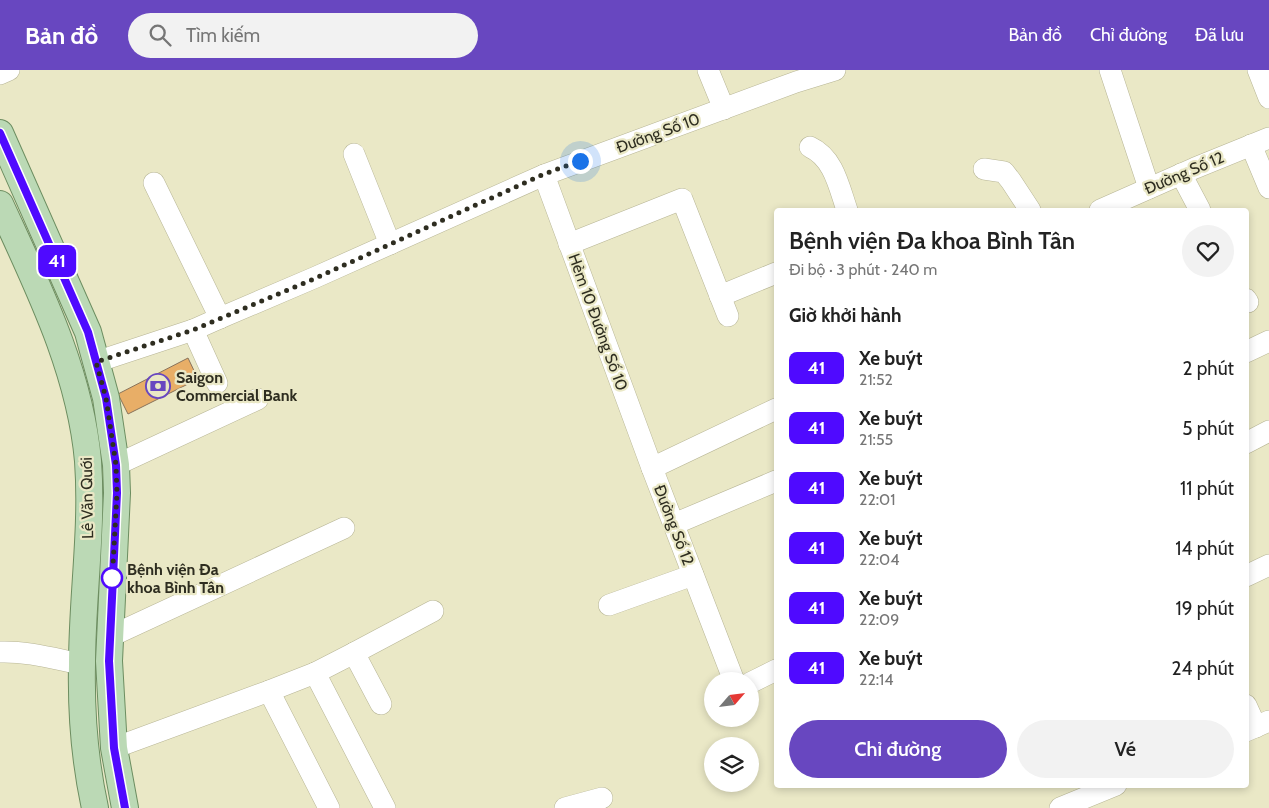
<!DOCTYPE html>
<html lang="vi">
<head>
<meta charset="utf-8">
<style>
	body { margin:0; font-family:Cabin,sans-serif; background:#f2f2f2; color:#222; height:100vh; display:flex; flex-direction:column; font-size:19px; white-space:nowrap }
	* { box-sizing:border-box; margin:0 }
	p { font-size:16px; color:#767676 }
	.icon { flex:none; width:28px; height:28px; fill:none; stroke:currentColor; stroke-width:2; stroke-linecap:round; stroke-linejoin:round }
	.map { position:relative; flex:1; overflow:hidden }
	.sheet { position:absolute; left:774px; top:138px; width:475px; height:580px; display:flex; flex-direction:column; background:#fff; border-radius:5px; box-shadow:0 2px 8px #0003 }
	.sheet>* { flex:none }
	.badge { padding:0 10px; border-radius:8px; font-size:18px; line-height:32px }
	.needle { width:32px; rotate:62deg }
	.tools { position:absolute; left:704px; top:602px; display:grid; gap:10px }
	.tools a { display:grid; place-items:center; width:55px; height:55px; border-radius:50%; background:#fff; box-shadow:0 2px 8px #0003; font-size:25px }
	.you { position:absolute; width:25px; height:25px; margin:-12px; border:4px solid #fff; border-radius:50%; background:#1a73e8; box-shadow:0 0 0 8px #1a73e833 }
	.map>.badge { position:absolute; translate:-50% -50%; box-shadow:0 0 0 2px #fff }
	h2 { padding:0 15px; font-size:19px; line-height:45px }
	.round { display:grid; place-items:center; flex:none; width:52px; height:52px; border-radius:26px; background:#f2f2f2 }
	.summary { display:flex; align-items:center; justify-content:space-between; height:85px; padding:0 15px }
	h1 { font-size:24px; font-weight:600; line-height:38px }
	.button { display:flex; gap:10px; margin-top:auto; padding:10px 15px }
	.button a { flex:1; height:58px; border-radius:30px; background:#6847c0; color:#fff; font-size:20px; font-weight:600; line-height:58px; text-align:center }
	.button a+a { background:#f2f2f2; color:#222 }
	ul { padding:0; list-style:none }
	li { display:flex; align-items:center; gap:15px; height:60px; padding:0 15px }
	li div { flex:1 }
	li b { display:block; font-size:19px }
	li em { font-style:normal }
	li .badge { min-width:55px; font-weight:700; text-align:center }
	header { display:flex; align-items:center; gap:30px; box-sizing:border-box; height:70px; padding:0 25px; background:#6847c0; color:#fff }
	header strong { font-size:24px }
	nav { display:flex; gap:28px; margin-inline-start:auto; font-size:18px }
	.search { width:350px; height:45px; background:#f2f2f2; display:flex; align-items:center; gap:12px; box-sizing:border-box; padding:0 18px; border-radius:28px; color:#767676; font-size:19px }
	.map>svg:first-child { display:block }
	.building { fill:#e8ae67; stroke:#89735b }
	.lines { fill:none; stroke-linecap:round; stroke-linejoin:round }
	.minor-casing { stroke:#b7b595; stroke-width:22 }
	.major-casing { stroke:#6c8d60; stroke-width:28 }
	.minor { stroke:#fff; stroke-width:21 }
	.major { stroke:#bbd9b5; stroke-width:26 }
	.line-casing { stroke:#fff; stroke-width:11 }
	.line { stroke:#4f0aff; stroke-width:8 }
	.walk { stroke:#2e2d20; stroke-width:5; stroke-dasharray:0 9 }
	.stop-dot { fill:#fff; stroke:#4f0aff; stroke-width:2.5 }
	.labels { text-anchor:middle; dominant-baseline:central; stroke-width:4.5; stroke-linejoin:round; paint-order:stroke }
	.street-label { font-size:16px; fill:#2e2d20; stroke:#eae8c6 }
	.poi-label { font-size:16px; font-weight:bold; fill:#2e2d20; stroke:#eae8c6; text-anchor:start }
	.stop-label { font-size:16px; font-weight:bold; fill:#2e2d20; stroke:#eae8c6; text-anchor:start }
</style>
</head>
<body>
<header>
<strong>Bản đồ</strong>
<div class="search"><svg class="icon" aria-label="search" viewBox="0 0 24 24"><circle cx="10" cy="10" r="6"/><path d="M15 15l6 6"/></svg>Tìm kiếm</div>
<nav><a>Bản đồ</a><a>Chỉ đường</a><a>Đã lưu</a></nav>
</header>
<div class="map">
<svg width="1269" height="738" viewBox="0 0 1269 738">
	<rect width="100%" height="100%" fill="#eae8c6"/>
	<polygon class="building" points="188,288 198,309 128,344 118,324"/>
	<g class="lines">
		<defs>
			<g id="minor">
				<polyline points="708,0 724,39"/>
				<polyline points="1110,0 1149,118"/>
				<polyline points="1258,0 1269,28"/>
				<polyline points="0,4 9,0"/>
				<polyline points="1251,75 1269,118"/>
				<path d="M 810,77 C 834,88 839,117 847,140"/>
				<polyline points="354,84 390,174"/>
				<polyline points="984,99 1004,102 1011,111 1030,140"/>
				<polyline points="1181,104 1200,140"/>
				<polyline points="544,105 652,398 734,611"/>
				<polyline points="154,113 220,248"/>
				<polyline points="1100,140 1195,98 1269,68"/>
				<polyline points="569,174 682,129 728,246"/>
				<polyline points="720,226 776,203"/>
				<polyline points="1246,229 1248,232"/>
				<polyline points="193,260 217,313"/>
				<polyline points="1246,282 1269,271"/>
				<polyline points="96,292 193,260 220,248 316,207 544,105 796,12 835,0"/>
				<polyline points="1246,373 1269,361"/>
				<polyline points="116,395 258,329"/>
				<polyline points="652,398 776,339"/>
				<polyline points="674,454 776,411"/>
				<polyline points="1246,506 1269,495"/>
				<polyline points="609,535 693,505"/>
				<polyline points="109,567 344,458"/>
				<path d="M 0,582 C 27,581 55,589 81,594"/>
				<polyline points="354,583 433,541"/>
				<polyline points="315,603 354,583 381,634"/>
				<polyline points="750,613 776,600"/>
				<polyline points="269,621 315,603 385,738"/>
				<polyline points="1246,635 1256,657"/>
				<polyline points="1246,661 1269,651"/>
				<polyline points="114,678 269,621 329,738"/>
				<polyline points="565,738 602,728"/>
				<polyline points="1060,738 1116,715"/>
			</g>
			<g id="major">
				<polyline points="0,63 88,262 106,328 116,395 117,423 109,591 114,678 125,738"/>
				<path d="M 0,134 C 37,215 80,300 88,391 C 93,459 82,527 82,595 C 81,642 85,692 95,738"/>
			</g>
		</defs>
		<use href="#minor" class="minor-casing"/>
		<use href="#major" class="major-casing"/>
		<use href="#minor" class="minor"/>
		<use href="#major" class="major"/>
	</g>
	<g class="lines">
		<defs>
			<polyline id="line" points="0,63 88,262 106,328 116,395 117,423 109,591 114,678 125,738"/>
		</defs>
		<use href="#line" class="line-casing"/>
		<use href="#line" class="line"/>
		<polyline class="walk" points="112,508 112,513 117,423 116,395 106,328 96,292 193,260 316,208 544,104 580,91"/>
	</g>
	<defs>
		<symbol id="bank-ring" viewBox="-11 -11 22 22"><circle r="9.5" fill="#eae8c6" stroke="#6847c0" stroke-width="1.5"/><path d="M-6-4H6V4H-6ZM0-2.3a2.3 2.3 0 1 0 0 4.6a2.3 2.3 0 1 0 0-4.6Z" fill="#6847c0"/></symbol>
	</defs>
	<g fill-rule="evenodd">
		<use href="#bank-ring" x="144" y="302" width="28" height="28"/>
	</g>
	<circle class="stop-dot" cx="112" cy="508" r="10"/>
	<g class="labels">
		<g class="street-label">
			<text transform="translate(658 63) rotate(-20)">Đường Số 10</text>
			<text transform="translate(1184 103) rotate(-23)">Đường Số 12</text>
			<text transform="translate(598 252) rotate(70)">Hẻm 10 Đường Số 10</text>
			<text transform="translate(87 428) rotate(-91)">Lê Văn Quới</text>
			<text transform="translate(674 455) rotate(69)">Đường Số 12</text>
		</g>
		<g class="poi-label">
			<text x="176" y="307">Saigon<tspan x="176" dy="18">Commercial Bank</tspan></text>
		</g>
		<g class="stop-label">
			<text x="127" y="499">Bệnh viện Đa<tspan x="127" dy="18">khoa Bình Tân</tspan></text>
		</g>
	</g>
</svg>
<div class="tools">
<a><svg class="needle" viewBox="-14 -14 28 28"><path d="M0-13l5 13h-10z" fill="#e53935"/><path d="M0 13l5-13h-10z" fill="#767676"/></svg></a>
<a><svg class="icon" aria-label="layers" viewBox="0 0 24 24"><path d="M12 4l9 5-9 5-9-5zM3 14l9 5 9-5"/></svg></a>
</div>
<div class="you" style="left:580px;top:91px"></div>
<b class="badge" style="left:57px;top:191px;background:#4f0aff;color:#fff">41</b>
<section class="sheet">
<div class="summary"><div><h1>Bệnh viện Đa khoa Bình Tân</h1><p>Đi bộ · 3 phút · 240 m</p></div><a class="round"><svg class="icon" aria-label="heart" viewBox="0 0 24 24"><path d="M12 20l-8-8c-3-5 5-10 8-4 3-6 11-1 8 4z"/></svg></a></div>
<h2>Giờ khởi hành</h2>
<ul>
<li><span class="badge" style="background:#4f0aff;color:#fff">41</span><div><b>Xe buýt</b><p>21:52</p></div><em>2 phút</em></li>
<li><span class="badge" style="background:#4f0aff;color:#fff">41</span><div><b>Xe buýt</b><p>21:55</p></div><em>5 phút</em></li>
<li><span class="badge" style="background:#4f0aff;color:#fff">41</span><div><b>Xe buýt</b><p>22:01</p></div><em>11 phút</em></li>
<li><span class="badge" style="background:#4f0aff;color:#fff">41</span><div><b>Xe buýt</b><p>22:04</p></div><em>14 phút</em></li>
<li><span class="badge" style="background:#4f0aff;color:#fff">41</span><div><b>Xe buýt</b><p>22:09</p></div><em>19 phút</em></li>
<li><span class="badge" style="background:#4f0aff;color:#fff">41</span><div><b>Xe buýt</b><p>22:14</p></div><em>24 phút</em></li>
</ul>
<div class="button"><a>Chỉ đường</a><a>Vé</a></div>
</section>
</div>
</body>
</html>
